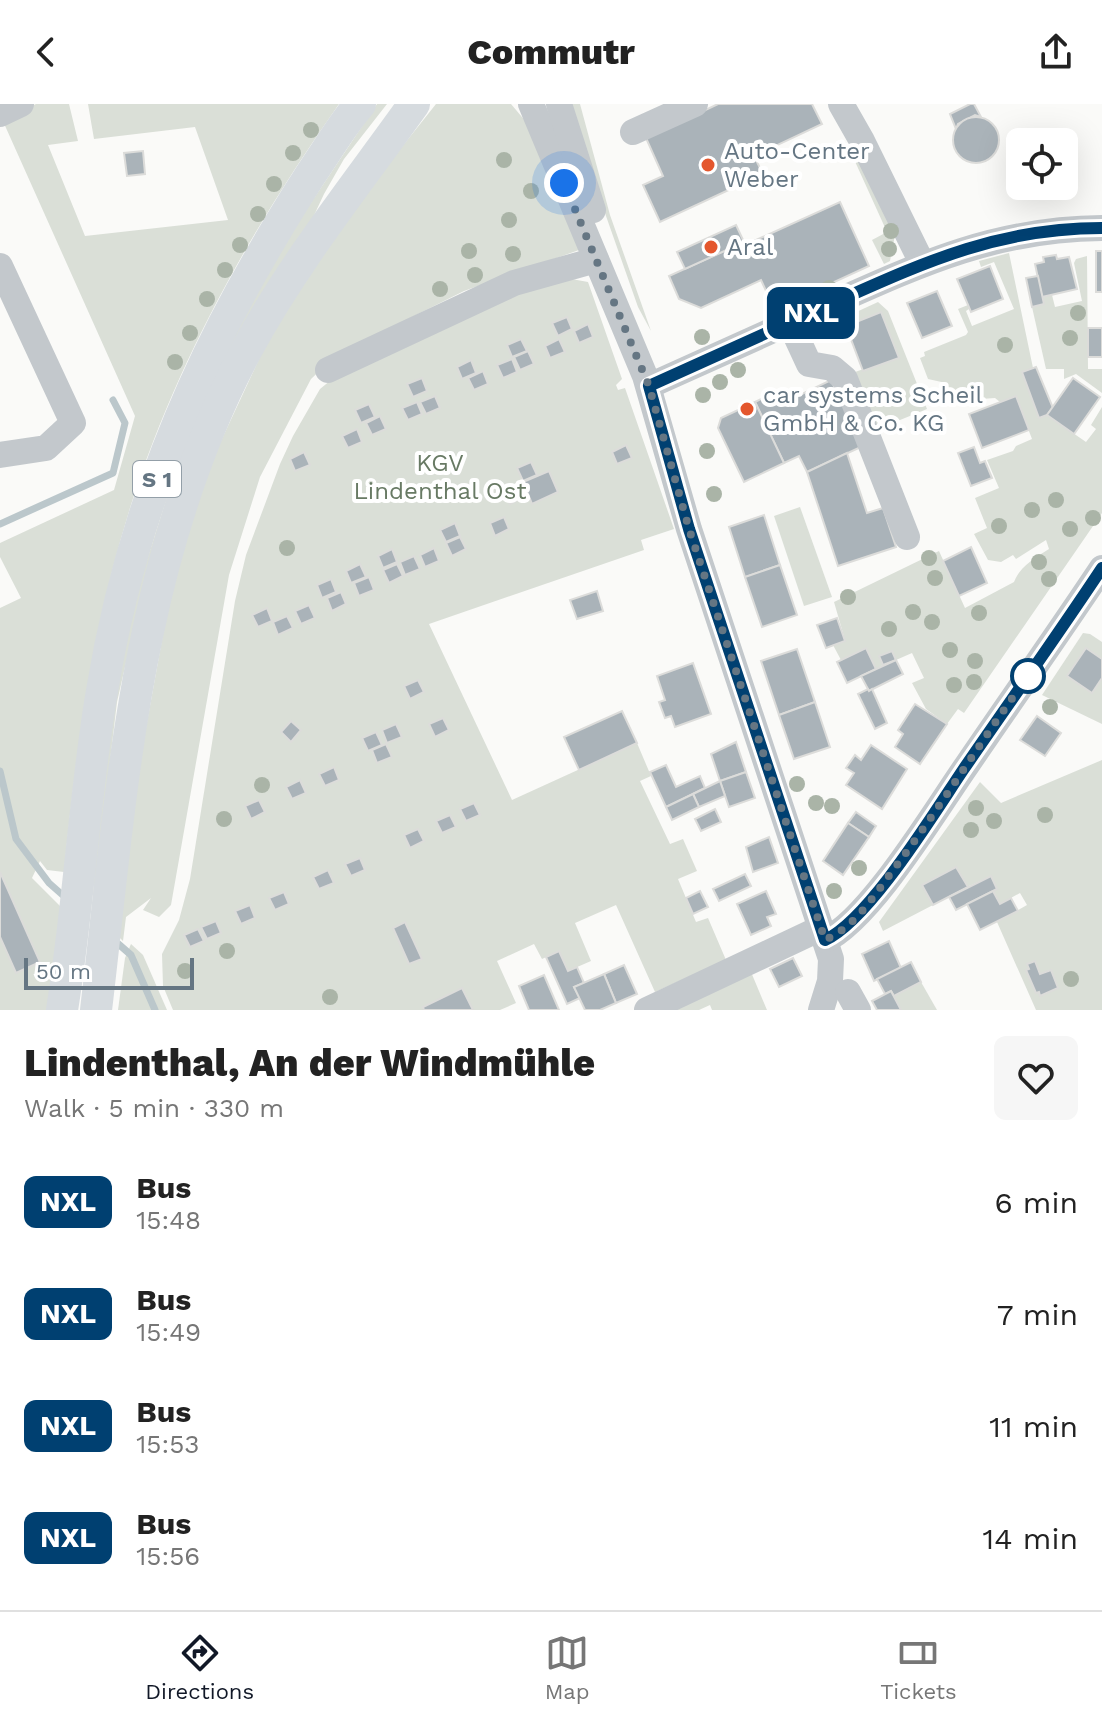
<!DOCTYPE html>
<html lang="en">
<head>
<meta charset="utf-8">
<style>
	body { margin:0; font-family:"Work Sans",sans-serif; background:#f6f6f6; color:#222; height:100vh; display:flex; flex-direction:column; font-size:30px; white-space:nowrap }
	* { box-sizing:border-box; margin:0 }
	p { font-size:26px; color:#767676 }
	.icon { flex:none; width:44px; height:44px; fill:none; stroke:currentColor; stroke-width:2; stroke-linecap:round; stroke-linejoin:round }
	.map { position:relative; height:906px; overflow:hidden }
	.drawer { display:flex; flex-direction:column; background:#fff; flex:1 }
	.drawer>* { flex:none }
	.badge { padding:0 16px; border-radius:12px; font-size:28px; line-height:52px }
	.tools { position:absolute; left:1006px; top:24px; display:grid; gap:16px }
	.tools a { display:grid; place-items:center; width:72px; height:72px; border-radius:12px; background:#fff; box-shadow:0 8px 32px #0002; font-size:40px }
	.scale { position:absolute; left:24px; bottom:20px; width:170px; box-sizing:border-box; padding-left:8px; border:4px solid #657683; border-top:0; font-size:22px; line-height:28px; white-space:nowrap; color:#657683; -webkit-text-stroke:6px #fff; paint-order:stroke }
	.you { position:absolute; width:40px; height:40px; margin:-20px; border:6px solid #fff; border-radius:50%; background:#1a73e8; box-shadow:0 0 0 12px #1a73e833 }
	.map>.badge { position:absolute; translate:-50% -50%; box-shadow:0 0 0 4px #fff }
	.round { display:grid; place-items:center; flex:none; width:84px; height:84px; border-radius:12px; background:#f6f6f6 }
	.head { display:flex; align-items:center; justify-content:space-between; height:136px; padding:0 24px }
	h1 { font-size:38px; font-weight:800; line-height:60px }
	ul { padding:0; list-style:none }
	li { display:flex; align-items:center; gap:24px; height:112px; padding:0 24px }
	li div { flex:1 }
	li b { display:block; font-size:30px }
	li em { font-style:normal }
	li .badge { min-width:88px; font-weight:700; text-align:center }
	header { display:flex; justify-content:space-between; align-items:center; height:104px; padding:0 24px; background:#fff; font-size:36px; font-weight:800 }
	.dock { display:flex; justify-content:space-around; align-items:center; height:112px; border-top:2px solid #e0e0e0; background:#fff; font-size:22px; color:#767676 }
	.dock a { display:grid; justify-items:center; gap:4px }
	.dock .selected { color:#111827 }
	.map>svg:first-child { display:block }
	.green { fill:#dadfd7 }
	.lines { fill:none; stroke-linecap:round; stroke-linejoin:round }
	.stream { stroke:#bbc7cb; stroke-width:7 }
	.building { fill:#aab3b9; stroke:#dcdcda; stroke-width:2 }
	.minor { stroke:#c3c8cc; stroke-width:26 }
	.major { stroke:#d6dbdf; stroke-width:32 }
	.tree { fill:#aab4a7 }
	.line-casing { stroke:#fff; stroke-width:18 }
	.line { stroke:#004071; stroke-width:12 }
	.walk { stroke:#657683; stroke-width:8; stroke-dasharray:0 14.4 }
	.poi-dot { fill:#e4572e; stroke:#fff; stroke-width:3 }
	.stop-dot { fill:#fff; stroke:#004071; stroke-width:4 }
	.labels { text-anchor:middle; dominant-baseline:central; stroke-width:8; stroke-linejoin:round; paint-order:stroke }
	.shield { fill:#fff; stroke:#939fa8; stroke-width:2 }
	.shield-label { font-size:22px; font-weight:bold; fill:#657683 }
	.poi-label { font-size:24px; fill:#657683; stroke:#fff; text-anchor:start }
	.park-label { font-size:24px; fill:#687a64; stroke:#fff }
</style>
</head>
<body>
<header><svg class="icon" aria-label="back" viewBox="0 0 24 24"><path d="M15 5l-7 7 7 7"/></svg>Commutr<svg class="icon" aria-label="share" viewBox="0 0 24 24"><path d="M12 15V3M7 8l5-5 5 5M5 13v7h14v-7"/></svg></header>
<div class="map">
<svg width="1102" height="906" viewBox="0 0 1102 906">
	<rect width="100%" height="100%" fill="#fafaf8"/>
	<g class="green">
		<path d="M 36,0 L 69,0 L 78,37 L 48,41 L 85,132 L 228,116 L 195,23 L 94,35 L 88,0 L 339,0 C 251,125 176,258 130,404 C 93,522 76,645 64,768 L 47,766 L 40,757 L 32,774 L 62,804 L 50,906 L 0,906 L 0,504 L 21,494 L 0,453 L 0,439 L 114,386 L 135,312 L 2,15 Z"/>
		<polygon points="377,0 387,0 344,55 324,90 146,471 117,598 92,809 99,691 132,503 191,318 268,163"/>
		<polygon points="436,0 511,0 527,19 579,146 464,187 352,243 332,255 311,275 260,373 229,471 171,801 159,813 143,806 151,794 126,813 123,837 116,830 128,723 174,470 214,352 275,221 366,88"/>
		<polygon points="571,0 580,0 610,111 651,227 638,203 606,112"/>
		<polygon points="855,39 895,131 890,157 884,160 872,136 887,128 848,42"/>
		<path d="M 1009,149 L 1033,264 L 1022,269 L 1039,314 L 1047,311 L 1086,338 L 1096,325 L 1091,321 L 1102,303 L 1102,409 L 964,609 L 958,605 L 947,620 L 926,605 L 912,579 L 924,574 L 912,549 L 896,556 L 892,547 L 880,552 L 883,561 L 876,565 L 866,544 L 841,556 L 833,541 L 845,536 L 834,498 L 939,447 L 965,504 L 1014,478 C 1020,462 1035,454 1049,445 L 1046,436 L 1016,455 L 1013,451 L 1001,458 L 988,456 L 974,430 L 987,424 L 975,394 L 999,384 L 987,356 L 1013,347 L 1016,342 L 1032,335 L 1016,293 L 1000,298 L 995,294 L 981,295 L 975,287 L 953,296 L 946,279 L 928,275 L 920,254 L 925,252 L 924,248 L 966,231 L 968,228 L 958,205 L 968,201 L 969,205 L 966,207 L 972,222 L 1014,205 L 994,158 L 981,163 L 979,157 Z"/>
		<polygon points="1087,152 1088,265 1102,265 1102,289 1076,270 1064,275 1064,265 1046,265 1032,203 1044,200 1042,193 1052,191 1055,203 1082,197 1074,159 1076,155"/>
		<polygon points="555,172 588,178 622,275 616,281 618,286 625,284 674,425 641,436 644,446 429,520 512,696 637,639 651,672 640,677 670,740 683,735 697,767 678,775 696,818 708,814 726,856 655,888 616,801 575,819 591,857 568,867 559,847 542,855 534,840 497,857 516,899 500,906 473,906 462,884 423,903 424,906 173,906 163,882 162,850 179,816 190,775 235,497 246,451 280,360 293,332 320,285 331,276"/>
		<polygon points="878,198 888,207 927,305 878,325 855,268 898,253 881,208 846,222 839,216"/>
		<polygon points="800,403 832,493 804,502 774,412"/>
		<polygon points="1083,529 1090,530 1102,538 1102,620 1042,591"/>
		<polygon points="1102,656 1102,906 1036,906 997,818 1027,801 1020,789 1000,800 993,787 997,784 991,772 967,783 956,763 923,781 933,801 883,827 879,818 980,678 1001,699"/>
		<polygon points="131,840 143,851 167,906 118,906 125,854"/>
		<polygon points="751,868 767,906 712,906 710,901 699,906 676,906"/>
		<polygon points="921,878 937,906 901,906 894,892"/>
	</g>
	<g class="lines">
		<g class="stream">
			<polyline points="0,420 113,369 125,319 113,296"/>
			<polyline points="0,667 16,735 49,779 66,794"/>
			<polyline points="115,837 131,851 155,906"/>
		</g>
	</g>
	<g class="building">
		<polygon points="718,0 812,0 822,20 754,52 763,70 660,118 643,81 663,72 646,34"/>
		<polygon points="970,0 974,0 981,13 975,11 958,20 956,25 950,10"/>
		<circle cx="976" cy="36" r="23"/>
		<polygon points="143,47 145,70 127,72 124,49"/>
		<polygon points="840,98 869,162 791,198 767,189 761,176 701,204 679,195 669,172 744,138 745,141"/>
		<polygon points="736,121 744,138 685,165 677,148"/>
		<rect x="1096" y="147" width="6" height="41"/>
		<polygon points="1056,151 1057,155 1069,153 1077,185 1042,193 1035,160 1044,158 1043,153"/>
		<polygon points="990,162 1003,195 971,208 957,175"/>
		<polygon points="1038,172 1044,200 1032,203 1026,174"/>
		<polygon points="937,187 952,222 922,234 907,199"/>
		<polygon points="881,208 899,254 863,267 846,222"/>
		<polygon points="567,213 572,225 558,232 552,219"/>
		<polygon points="588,220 593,233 579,239 574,227"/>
		<rect x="1088" y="224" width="14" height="29"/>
		<polygon points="521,235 527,247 512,253 507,241"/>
		<polygon points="559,235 565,248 550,254 545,242"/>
		<polygon points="528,247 534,260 520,266 514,253"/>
		<polygon points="512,255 517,268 503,274 497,261"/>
		<polygon points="471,256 476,269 462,275 457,263"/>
		<polygon points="1036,263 1053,304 1047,311 1039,314 1022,268"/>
		<polygon points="483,267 488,280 474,286 468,274"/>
		<polygon points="422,274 427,287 413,293 407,280"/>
		<polygon points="1073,274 1100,293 1074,330 1047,311"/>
		<polygon points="831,276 863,342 807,368 799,352 784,359 755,298 773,289 779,301"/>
		<polygon points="435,292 440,304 426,310 420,298"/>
		<polygon points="1016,292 1029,326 982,344 969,310"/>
		<polygon points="417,298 422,310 408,316 402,304"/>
		<polygon points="755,298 784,359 744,378 718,324 721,314"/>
		<polygon points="369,300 375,313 361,319 355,306"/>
		<polygon points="380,312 386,325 372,331 366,319"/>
		<polygon points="357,325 362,338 348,344 342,332"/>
		<polygon points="626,341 632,354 617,360 612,348"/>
		<polygon points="974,343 980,359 985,357 992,374 971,382 958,349"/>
		<polygon points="304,348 310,361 295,367 290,355"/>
		<polygon points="847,349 867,409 883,404 896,443 838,462 807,368"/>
		<polygon points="531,358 537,371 523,377 517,364"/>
		<polygon points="549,367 558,388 532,400 523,378"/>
		<polygon points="519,381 524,393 510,400 505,387"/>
		<polygon points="764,411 780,461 745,473 729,423"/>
		<polygon points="504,413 509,425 495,432 490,419"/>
		<polygon points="455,419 460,432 446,438 440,426"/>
		<polygon points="460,433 466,445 452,452 446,439"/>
		<polygon points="971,443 987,479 959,492 943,457"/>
		<polygon points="434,444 439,457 425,463 420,451"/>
		<polygon points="392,445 397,458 383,464 378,452"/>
		<polygon points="414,452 420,465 405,471 400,458"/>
		<polygon points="360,460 366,473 351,479 346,467"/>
		<polygon points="397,460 403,472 389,479 383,466"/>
		<polygon points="780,461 797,511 762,523 745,473"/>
		<polygon points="369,473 374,486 359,492 354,479"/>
		<polygon points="331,475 336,488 322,494 317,481"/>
		<polygon points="597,487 603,507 577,515 570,496"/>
		<polygon points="341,488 346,500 332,507 327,494"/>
		<polygon points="309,501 315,514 301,520 295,507"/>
		<polygon points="267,504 272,517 258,523 252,511"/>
		<polygon points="287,512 293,524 278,531 273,518"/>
		<polygon points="837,514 845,537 826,544 817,521"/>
		<polygon points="866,544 876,565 847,579 837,558"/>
		<polygon points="1086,544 1102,555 1102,574 1092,589 1067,572"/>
		<polygon points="797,545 815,598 779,611 761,557"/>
		<polygon points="892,547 896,556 883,561 879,552"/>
		<polygon points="896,556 903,570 869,587 861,572"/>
		<polygon points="693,559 711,610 675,623 671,612 665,614 659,598 665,596 657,572"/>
		<polygon points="418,576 424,588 410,595 404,582"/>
		<polygon points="868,585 869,587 872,585 887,619 875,625 858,590"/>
		<polygon points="815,598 830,643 794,655 779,611"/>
		<polygon points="915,600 947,620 920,660 895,643 903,630 898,626"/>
		<polygon points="622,607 637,639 579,666 564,633"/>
		<polygon points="1037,612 1061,629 1045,652 1020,636"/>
		<polygon points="443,614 449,626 435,633 429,620"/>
		<polygon points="291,617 301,626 291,638 281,628"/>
		<polygon points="396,620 402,633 387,639 382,626"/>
		<polygon points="376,628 382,641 368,647 362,634"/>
		<polygon points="736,638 746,668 720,677 711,650"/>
		<polygon points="386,640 392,653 377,659 372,646"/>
		<polygon points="871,641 907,665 882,705 846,681 854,669 846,664 855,651 861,656"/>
		<polygon points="666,661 676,683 700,672 705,684 666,703 650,668"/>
		<polygon points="334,663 339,676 325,682 319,670"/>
		<polygon points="746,668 755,694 729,703 720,677"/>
		<polygon points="300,676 306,689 292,695 286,683"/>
		<polygon points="720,677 725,692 699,703 693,690"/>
		<polygon points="693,690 699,703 672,716 666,703"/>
		<polygon points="259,696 265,708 251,715 245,702"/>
		<polygon points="474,699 480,711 466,717 460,705"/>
		<polygon points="715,705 721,718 701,727 695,715"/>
		<polygon points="856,708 876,722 869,733 848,719"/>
		<polygon points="450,711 456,723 442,729 436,717"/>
		<polygon points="848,719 869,733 843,771 823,757"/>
		<polygon points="418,725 424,737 410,744 404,731"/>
		<polygon points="769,733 778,759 753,768 746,743"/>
		<polygon points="360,754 365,766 351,772 345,760"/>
		<polygon points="956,763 968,783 933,801 922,781"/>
		<polygon points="328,766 334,779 319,785 313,773"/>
		<polygon points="0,768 40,858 16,869 0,833"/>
		<polygon points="745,770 751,782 719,797 713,785"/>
		<polygon points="991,772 997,785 956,806 949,793"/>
		<polygon points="700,787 708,803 693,810 686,794"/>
		<polygon points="766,787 776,810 767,813 771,822 751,831 737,800"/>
		<polygon points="993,787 1000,800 1011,794 1018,807 980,826 967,800"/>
		<polygon points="284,788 289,800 275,806 269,794"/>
		<polygon points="250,801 255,814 241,820 235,807"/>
		<polygon points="216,817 221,829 207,835 201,823"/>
		<polygon points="405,818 422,855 409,860 393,824"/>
		<polygon points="198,825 204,837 190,843 184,831"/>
		<polygon points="889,837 901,864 874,877 862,850"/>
		<polygon points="559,847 568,867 577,863 584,879 574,883 580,894 567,900 546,853"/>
		<polygon points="793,854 802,872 779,883 770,865"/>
		<polygon points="1035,857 1040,870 1051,866 1058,884 1040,892 1039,888 1036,889 1026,866 1029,865 1027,860"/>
		<polygon points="911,858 921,878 894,892 891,887 885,890 877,875"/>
		<polygon points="624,861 637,890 616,899 604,870"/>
		<polygon points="604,870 616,899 600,906 585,906 574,883"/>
		<polygon points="544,871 559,906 529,906 519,882"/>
		<polygon points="462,884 473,906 424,906 423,903"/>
		<polygon points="891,887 901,906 877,906 872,897"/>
	</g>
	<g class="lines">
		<g class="minor">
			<polyline points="531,0 645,272 689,425 831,855 830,877 821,906"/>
			<polyline points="559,0 593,106"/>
			<polyline points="841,0 862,37 922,159"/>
			<polyline points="0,10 21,0"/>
			<polyline points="633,28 695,0"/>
			<polyline points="0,162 73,319 46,344 0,351"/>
			<polyline points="790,219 809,260 832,264 845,275 907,433"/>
			<polyline points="328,266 514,179 596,156"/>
			<path d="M 649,282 C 706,256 764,230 822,204 C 918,161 994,125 1102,124"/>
			<path d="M 825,836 C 870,816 936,705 967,661 C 1012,595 1058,530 1102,464"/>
			<polyline points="848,888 858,906"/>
			<polyline points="647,906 821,824"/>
		</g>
		<g class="major">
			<path d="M 62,906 C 79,800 84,693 102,587 C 127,434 183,286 261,152 C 281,117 302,83 325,49 C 336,32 347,15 360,0"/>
			<path d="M 96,906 C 123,677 136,453 247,245 C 294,158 357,80 414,0"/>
		</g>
	</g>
	<g class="tree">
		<circle cx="311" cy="26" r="8"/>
		<circle cx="293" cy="49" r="8"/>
		<circle cx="504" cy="56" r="8"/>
		<circle cx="274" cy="80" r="8"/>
		<circle cx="531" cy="87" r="8"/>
		<circle cx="258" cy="110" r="8"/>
		<circle cx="509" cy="116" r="8"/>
		<circle cx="891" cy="127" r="8"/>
		<circle cx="240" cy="141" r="8"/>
		<circle cx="889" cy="145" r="8"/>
		<circle cx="469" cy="147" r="8"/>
		<circle cx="513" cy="150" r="8"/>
		<circle cx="225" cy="166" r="8"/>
		<circle cx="475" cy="171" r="8"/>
		<circle cx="829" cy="184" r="8"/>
		<circle cx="440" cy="185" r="8"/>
		<circle cx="207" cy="195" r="8"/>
		<circle cx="805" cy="197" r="8"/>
		<circle cx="782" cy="207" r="8"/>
		<circle cx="1078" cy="209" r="8"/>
		<circle cx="190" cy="229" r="8"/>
		<circle cx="702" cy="233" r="8"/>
		<circle cx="1070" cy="234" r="8"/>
		<circle cx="1005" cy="241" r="8"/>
		<circle cx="175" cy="258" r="8"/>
		<circle cx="738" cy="266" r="8"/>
		<circle cx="720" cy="278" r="8"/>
		<circle cx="703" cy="291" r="8"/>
		<circle cx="707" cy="347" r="8"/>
		<circle cx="714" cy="390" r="8"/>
		<circle cx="1056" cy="396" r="8"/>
		<circle cx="1032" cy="406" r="8"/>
		<circle cx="1093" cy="414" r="8"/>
		<circle cx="999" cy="422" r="8"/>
		<circle cx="1070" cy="425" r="8"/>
		<circle cx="287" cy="444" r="8"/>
		<circle cx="929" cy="454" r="8"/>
		<circle cx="1039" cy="458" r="8"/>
		<circle cx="935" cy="474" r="8"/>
		<circle cx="1049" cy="475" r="8"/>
		<circle cx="848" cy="493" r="8"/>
		<circle cx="913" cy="508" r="8"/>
		<circle cx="979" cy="509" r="8"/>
		<circle cx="932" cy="518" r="8"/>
		<circle cx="889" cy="525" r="8"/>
		<circle cx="950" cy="546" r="8"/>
		<circle cx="975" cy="557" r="8"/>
		<circle cx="974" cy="578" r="8"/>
		<circle cx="954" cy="581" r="8"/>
		<circle cx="1050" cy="603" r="8"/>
		<circle cx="797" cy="680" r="8"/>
		<circle cx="262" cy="681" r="8"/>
		<circle cx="816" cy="699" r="8"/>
		<circle cx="832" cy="702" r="8"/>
		<circle cx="976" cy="704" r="8"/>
		<circle cx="1045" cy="711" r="8"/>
		<circle cx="224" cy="715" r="8"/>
		<circle cx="994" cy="717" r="8"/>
		<circle cx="971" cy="726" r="8"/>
		<circle cx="859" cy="764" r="8"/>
		<circle cx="834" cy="787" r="8"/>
		<circle cx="227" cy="847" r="8"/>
		<circle cx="185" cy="867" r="8"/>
		<circle cx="1071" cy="875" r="8"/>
		<circle cx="330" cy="893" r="8"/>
	</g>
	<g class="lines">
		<defs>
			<path id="line" d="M 1102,124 C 998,124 925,158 833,199 C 771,227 710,255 649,282 L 689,425 L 825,836 C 869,816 934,709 963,666 C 1009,599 1057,532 1102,464"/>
		</defs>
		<use href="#line" class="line-casing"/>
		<use href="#line" class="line"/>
		<path class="walk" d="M 564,79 L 649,282 L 689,425 L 825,836 C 858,821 876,788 897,761 C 943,699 983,634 1028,572"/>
	</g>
	<g class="poi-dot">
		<circle cx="708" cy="61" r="8"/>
		<circle cx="711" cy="143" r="8"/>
		<circle cx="747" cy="305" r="8"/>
	</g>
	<circle class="stop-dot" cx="1028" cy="572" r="16"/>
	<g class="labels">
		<rect class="shield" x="133" y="357" width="48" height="36" rx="6"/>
		<g class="shield-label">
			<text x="157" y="375">S 1</text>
		</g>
		<g class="poi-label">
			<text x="724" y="47">Auto-Center<tspan x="724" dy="28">Weber</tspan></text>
			<text x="727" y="143">Aral</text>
			<text x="763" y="291">car systems Scheil<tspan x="763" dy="28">GmbH &amp; Co. KG</tspan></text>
		</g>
		<g class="park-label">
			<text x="440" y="359">KGV<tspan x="440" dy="28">Lindenthal Ost</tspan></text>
		</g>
	</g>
</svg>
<div class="tools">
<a><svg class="icon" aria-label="locate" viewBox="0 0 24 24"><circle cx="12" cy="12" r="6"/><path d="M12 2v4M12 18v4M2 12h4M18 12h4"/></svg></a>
</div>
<div class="scale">50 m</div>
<div class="you" style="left:564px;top:79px"></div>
<b class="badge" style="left:811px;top:209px;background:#004071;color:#fff">NXL</b>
</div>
<section class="drawer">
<div class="head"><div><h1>Lindenthal, An der Windmühle</h1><p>Walk · 5 min · 330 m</p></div><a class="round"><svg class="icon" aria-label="heart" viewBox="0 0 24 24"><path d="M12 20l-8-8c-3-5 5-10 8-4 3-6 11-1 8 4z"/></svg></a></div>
<ul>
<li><span class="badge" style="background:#004071;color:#fff">NXL</span><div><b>Bus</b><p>15:48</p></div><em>6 min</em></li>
<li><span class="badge" style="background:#004071;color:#fff">NXL</span><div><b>Bus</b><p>15:49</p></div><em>7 min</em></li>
<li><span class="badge" style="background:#004071;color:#fff">NXL</span><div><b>Bus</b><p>15:53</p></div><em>11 min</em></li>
<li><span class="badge" style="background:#004071;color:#fff">NXL</span><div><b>Bus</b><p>15:56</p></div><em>14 min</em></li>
</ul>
</section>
<nav class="dock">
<a class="selected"><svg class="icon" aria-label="directions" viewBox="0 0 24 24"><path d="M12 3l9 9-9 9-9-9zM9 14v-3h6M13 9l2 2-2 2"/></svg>Directions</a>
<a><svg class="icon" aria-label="map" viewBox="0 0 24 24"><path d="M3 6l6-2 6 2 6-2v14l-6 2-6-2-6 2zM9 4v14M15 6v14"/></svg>Map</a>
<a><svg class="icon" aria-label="tickets" viewBox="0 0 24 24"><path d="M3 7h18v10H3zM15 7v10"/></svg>Tickets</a>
</nav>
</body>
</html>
